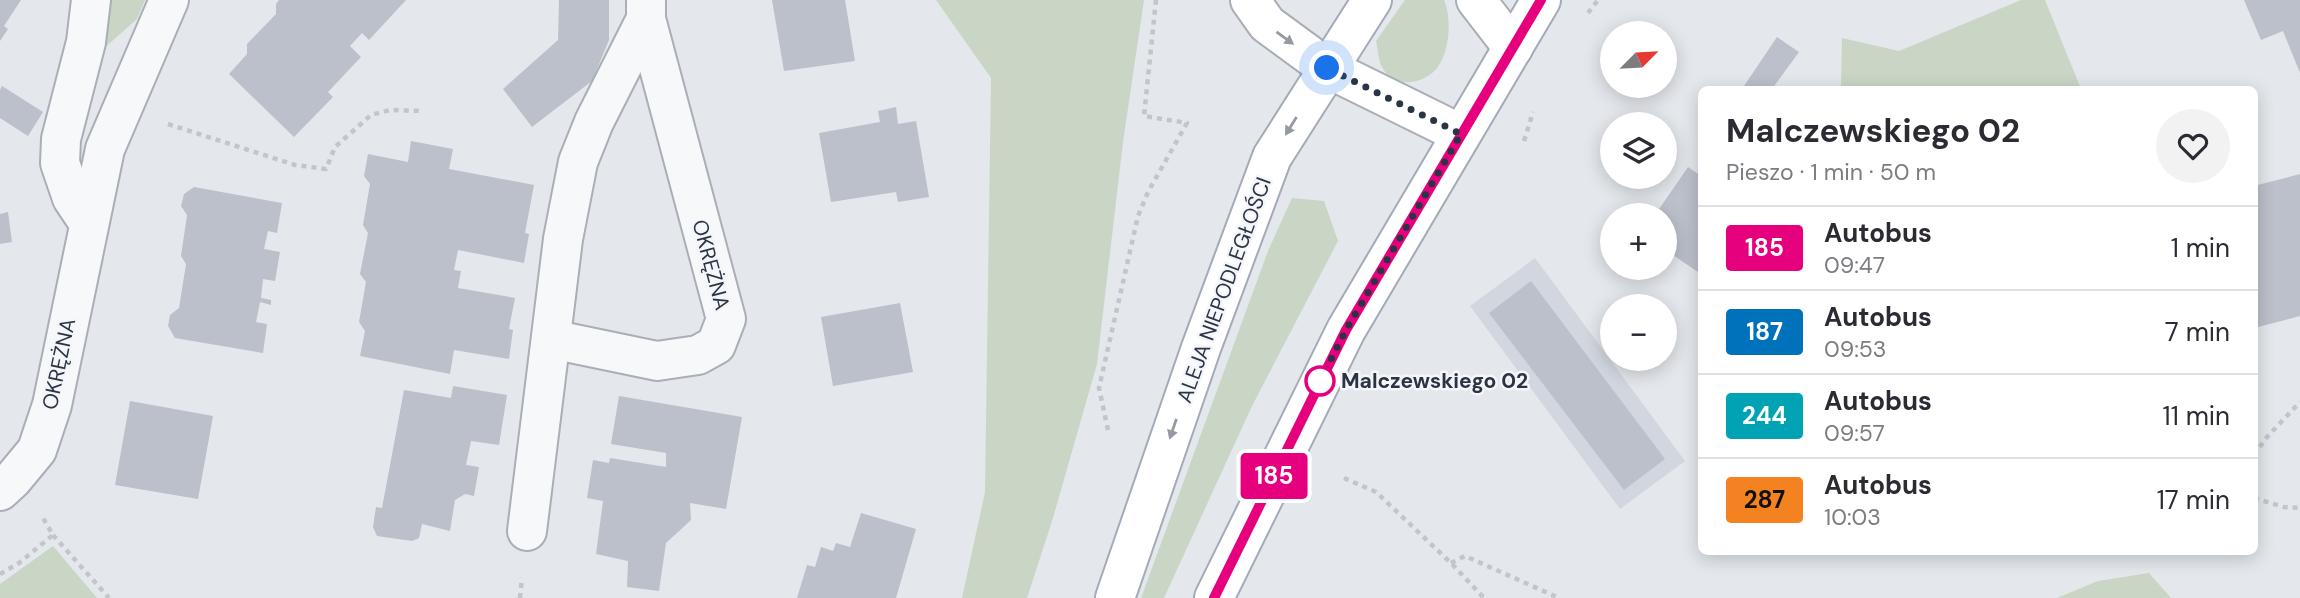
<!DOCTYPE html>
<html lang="pl">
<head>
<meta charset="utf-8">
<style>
	body { margin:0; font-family:"DM Sans",sans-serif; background:#f2f2f3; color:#2b2b33; height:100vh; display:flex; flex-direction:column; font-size:26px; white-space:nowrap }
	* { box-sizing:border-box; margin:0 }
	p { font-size:23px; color:#7c7c81 }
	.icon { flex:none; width:38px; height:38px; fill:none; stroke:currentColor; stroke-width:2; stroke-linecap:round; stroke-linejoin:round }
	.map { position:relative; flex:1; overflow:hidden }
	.panel { position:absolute; left:1698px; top:86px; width:560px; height:469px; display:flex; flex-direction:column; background:#fff; border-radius:10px; box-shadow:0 4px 18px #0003 }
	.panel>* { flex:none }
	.badge { padding:0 14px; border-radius:5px; font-size:24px; line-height:46px }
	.needle { width:46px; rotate:66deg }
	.buttons { position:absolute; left:1600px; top:21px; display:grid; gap:14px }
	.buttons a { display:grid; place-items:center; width:77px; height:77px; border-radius:50%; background:#fff; box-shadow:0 4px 18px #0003; font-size:35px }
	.you { position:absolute; width:35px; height:35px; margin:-18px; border:5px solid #fff; border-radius:50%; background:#1a73e8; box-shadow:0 0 0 10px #1a73e833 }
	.map>.badge { position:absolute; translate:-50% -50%; box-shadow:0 0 0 4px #fff }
	.round { display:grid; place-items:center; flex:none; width:74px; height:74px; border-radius:37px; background:#f2f2f3 }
	.head { display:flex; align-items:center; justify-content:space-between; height:119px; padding:0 28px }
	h1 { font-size:33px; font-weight:700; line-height:52px }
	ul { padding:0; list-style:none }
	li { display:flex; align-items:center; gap:21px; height:84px; padding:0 28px; border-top:2px solid #e1e1e2 }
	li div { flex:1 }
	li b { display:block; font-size:26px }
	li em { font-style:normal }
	li .badge { min-width:77px; font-weight:700; text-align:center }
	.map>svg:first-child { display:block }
	.built { fill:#d2d6de }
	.green { fill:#c9d6c5 }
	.building { fill:#bbc0ca }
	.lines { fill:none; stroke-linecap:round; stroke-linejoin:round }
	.minor-casing { stroke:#a9aeb7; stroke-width:42 }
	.secondary-casing { stroke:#a9aeb7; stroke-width:42 }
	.primary-casing { stroke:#a3abb8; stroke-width:42 }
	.path { stroke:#c2c5cb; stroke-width:4.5; stroke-dasharray:5 5; stroke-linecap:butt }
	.minor { stroke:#f7f8fa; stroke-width:38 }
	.secondary { stroke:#fff; stroke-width:38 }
	.primary { stroke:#fff; stroke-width:38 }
	.oneway { fill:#959aa2 }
	.line-casing { stroke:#fff; stroke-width:16 }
	.line { stroke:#e6007e; stroke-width:10 }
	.walk { stroke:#2b3445; stroke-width:7; stroke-dasharray:0 12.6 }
	.stop-dot { fill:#fff; stroke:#e6007e; stroke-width:3.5 }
	.labels { text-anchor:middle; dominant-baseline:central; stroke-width:5; stroke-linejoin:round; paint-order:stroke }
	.street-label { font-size:21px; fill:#2b3445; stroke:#f4f6f9 }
	.stop-label { font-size:21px; font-weight:bold; fill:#2b3445; stroke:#f4f6f9; text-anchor:start }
</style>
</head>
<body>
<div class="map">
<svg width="2300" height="598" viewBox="0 0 2300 598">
	<rect width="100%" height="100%" fill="#e4e7ec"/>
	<polygon class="built" points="1535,258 1685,461 1620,509 1470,306"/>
	<g class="green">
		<polygon points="107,0 145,0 137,19 102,50"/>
		<polygon points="936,0 1144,0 1123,142 1097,364 1053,518 1027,598 962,598 985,492 991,78"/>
		<path d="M 1405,0 L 1444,0 C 1452,19 1450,51 1437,68 C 1423,85 1393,89 1382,67 C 1378,60 1378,49 1376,41 Z"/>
		<polygon points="2021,0 2045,0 2081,89 1841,89 1842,38 1899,51"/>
		<polygon points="1292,198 1324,201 1338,241 1252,406 1164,598 1141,598 1268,251"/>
		<polygon points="53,546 97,598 0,598 0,584"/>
		<polygon points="2149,573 2171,598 2057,598 2098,581"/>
	</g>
	<g class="building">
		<polygon points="0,0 21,0 4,26 8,29 0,41"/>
		<polygon points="279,0 406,0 369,40 362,33 350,46 361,57 328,92 333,97 294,137 229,74 247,54 247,44 276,14 276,4"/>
		<polygon points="559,0 609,0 609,40 592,81 532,127 503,89 558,40"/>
		<polygon points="772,0 845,0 855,61 784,71"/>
		<polygon points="2244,0 2300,0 2300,73 2283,31 2261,40"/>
		<polygon points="1777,37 1799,52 1772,89 1742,89"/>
		<polygon points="2,86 43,112 28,136 0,118 0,90"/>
		<polygon points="896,107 898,124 916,121 929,197 898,202 896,192 831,202 819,133 880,122 878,111"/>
		<polygon points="411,141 453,149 449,169 534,185 525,233 529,234 524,263 458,250 454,270 461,271 458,288 515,298 509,329 513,330 509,359 454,350 450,374 360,356 365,331 359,322 366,282 360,274 368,233 363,225 370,184 364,176 368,154 408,162"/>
		<polygon points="1688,167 1701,176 1701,274 1664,249 1664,215 1655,215"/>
		<polygon points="2300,174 2300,316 2254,328 2254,186"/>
		<polygon points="194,187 282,203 277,233 268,231 264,249 280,252 275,281 263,279 261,298 271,300 271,305 260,302 256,322 267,324 263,353 175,338 168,326 170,315 179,308 186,264 181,256 187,215 181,206 184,194"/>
		<polygon points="8,212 12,242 0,244 0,214"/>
		<polygon points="1531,281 1665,459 1624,490 1489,313"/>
		<polygon points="900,303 913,372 833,386 821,317"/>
		<polygon points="453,386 507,395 499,445 471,441 466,465 479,467 474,496 465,494 455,500 450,531 422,524 419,538 412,541 377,536 373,527 376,507 382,508 404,390 451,398"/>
		<polygon points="619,396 742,417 726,509 690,503 691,520 666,543 659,591 627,587 628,561 596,554 603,501 587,498 593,460 609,463 610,458 666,467 666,453 611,444"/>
		<polygon points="130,401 213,416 198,499 115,485"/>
		<polygon points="861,513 916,529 896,598 797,598 807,565 815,567 821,547 833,551 836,543 850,547"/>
	</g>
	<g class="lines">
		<defs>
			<g id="minor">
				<polyline points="88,222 72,198 60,163 61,139 86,42 91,0"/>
				<polyline points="551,339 657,361 698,355 716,345 726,319 646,19"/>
				<polyline points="0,491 13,479 37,450 52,405 105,149 169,0"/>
				<polyline points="527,531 563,239 578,162 594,122 646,19 646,0"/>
			</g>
			<g id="secondary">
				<polyline points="1250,0 1267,24 1327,68 1461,134"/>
				<polyline points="1476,0 1513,48"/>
			</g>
			<g id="primary">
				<polyline points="1115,598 1201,348 1272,157 1372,0"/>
				<polyline points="1214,598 1346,330 1541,0"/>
			</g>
		</defs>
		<use href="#minor" class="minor-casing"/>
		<use href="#secondary" class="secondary-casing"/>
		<use href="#primary" class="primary-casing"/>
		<g class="path">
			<polyline points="1588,13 1598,0"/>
			<polyline points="168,124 295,165 326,169 335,147 371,115 390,110 423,111"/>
			<polyline points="1524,141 1533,112"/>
			<polyline points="1108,430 1099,388 1138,216 1148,192 1187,123 1144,116 1156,0"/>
			<polyline points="2254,455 2267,437 2300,402"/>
			<polyline points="1344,478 1376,492 1451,563 1484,598"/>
			<polyline points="2254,498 2284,507 2300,508"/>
			<polyline points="53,535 109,598"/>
			<polyline points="1451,563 1465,556 1559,598"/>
			<polyline points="0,574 19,563 53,535 43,518"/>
			<polyline points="520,598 522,578"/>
		</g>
		<use href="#minor" class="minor"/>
		<use href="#secondary" class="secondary"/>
		<use href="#primary" class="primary"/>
	</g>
	<defs><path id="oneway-solid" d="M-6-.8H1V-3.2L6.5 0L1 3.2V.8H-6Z" transform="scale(1.75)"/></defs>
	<g class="oneway">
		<use href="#oneway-solid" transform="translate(1285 38) rotate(36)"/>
		<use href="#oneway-solid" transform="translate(1291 126) rotate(122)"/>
		<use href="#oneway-solid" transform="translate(1173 429) rotate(109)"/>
	</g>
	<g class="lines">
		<defs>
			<polyline id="line" points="1214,598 1346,330 1541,0"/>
		</defs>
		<use href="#line" class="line-casing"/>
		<use href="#line" class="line"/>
		<polyline class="walk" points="1320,381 1346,330 1461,134 1327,68"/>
	</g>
	<circle class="stop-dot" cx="1320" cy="381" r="14"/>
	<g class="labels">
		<g class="street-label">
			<text transform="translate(711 265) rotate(75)">OKRĘŻNA</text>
			<text transform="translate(1224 290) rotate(-70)">ALEJA NIEPODLEGŁOŚCI</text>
			<text transform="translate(59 364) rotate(-78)">OKRĘŻNA</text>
		</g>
		<g class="stop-label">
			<text x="1341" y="381">Malczewskiego 02</text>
		</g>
	</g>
</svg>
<div class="buttons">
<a><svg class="needle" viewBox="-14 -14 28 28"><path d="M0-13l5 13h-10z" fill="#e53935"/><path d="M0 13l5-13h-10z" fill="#7c7c81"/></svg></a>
<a><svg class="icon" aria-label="layers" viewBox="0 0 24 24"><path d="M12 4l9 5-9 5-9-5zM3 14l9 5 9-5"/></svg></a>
<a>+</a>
<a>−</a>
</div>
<div class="you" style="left:1327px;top:68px"></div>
<b class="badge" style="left:1274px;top:476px;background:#e6007e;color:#fff">185</b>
<section class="panel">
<div class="head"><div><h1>Malczewskiego 02</h1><p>Pieszo · 1 min · 50 m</p></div><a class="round"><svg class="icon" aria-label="heart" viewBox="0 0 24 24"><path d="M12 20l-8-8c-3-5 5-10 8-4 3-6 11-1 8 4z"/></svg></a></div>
<ul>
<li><span class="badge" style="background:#e6007e;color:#fff">185</span><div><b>Autobus</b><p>09:47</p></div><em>1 min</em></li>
<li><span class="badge" style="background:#0072bc;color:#fff">187</span><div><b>Autobus</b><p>09:53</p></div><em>7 min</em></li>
<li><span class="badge" style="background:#00a3b4;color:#fff">244</span><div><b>Autobus</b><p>09:57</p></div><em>11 min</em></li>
<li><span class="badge" style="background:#f58220;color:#111">287</span><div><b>Autobus</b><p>10:03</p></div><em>17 min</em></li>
</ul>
</section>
</div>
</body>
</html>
